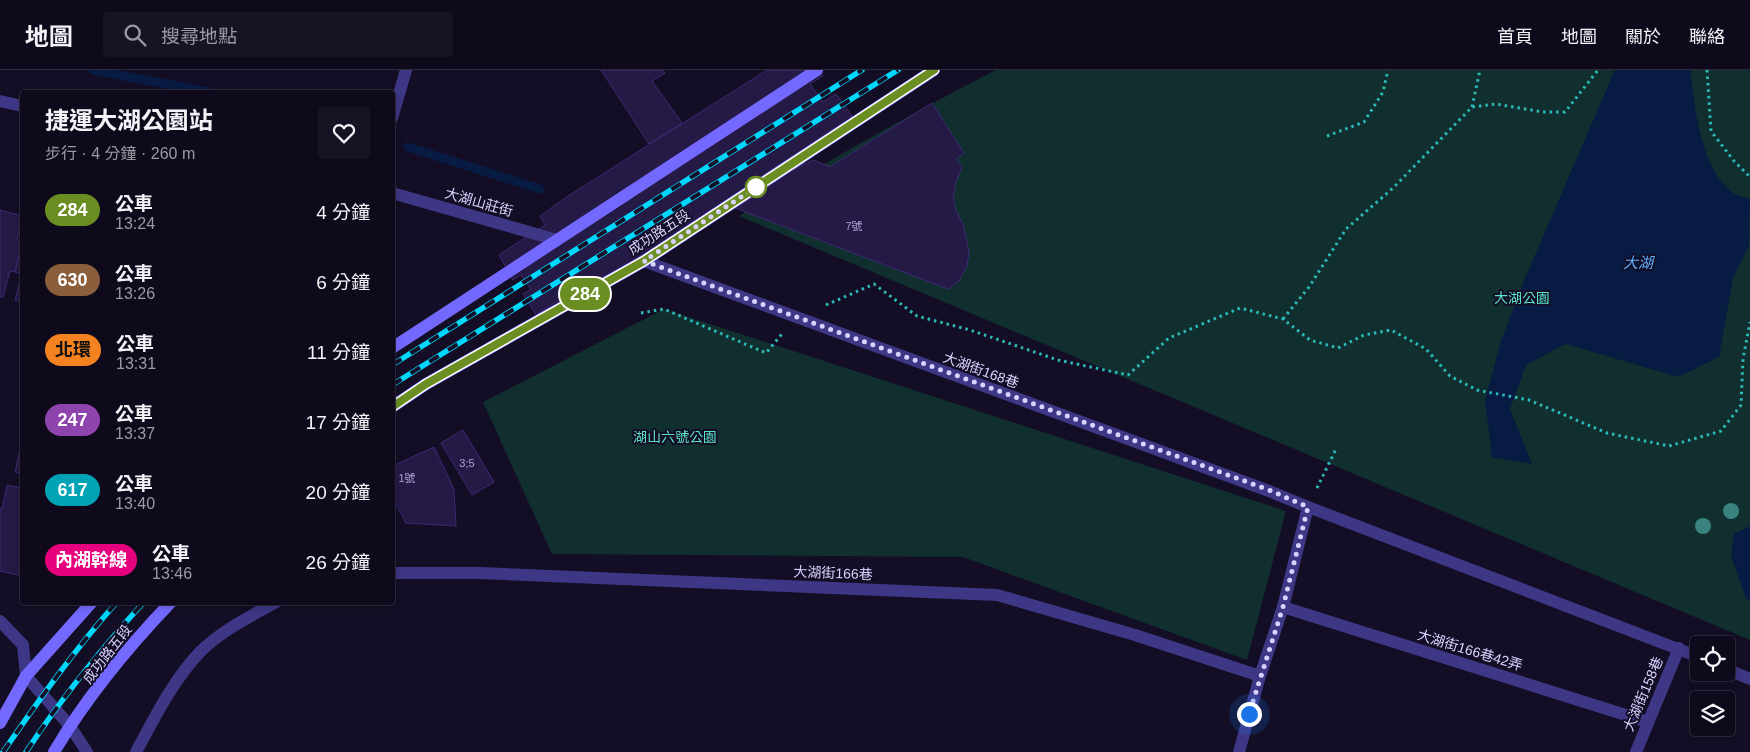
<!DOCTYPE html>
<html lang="zh-TW">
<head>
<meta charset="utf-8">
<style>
	body { margin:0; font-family:Arial,"Noto Sans TC",sans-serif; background:#171325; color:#f1f3f6; height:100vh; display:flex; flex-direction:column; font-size:19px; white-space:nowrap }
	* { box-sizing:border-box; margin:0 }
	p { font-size:16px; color:#9b9aa3 }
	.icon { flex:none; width:28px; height:28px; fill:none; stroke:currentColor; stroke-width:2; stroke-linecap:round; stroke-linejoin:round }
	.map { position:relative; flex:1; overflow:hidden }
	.drawer { position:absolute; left:20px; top:20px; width:375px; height:515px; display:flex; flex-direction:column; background:#0e0a1c; border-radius:5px; box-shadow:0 2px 8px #0003,0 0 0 1px #2e2b3b }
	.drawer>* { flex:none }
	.badge { padding:0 10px; border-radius:16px; font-size:18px; line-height:32px }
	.buttons { position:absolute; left:1690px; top:566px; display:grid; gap:10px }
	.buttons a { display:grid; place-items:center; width:45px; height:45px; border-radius:5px; background:#0e0a1c; box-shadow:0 2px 8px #0003,0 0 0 1px #2e2b3b; font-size:25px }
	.you { position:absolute; width:25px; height:25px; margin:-12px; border:4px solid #fff; border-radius:50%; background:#1a73e8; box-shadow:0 0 0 8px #1a73e833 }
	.map>.badge { position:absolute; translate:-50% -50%; box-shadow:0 0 0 2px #fff }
	.round { display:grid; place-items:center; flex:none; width:52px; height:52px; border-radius:5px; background:#171325 }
	.headline { display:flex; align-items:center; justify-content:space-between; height:85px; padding:0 25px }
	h1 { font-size:24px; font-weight:700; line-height:38px }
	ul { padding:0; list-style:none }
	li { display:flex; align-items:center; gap:15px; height:70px; padding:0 25px }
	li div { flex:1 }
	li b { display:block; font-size:19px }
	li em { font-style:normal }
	li .badge { min-width:55px; font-weight:700; text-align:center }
	header { display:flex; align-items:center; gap:30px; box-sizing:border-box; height:70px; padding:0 25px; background:#0e0a1c; border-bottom:1px solid #2e2b3b }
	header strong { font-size:24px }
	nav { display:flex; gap:28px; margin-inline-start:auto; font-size:18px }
	.search { width:350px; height:45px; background:#171325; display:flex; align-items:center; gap:12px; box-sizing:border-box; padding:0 18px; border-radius:5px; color:#9b9aa3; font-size:19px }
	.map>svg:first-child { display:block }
	.green { fill:#112f2f }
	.water { fill:#081b43 }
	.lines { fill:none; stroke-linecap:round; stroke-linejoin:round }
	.stream { stroke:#081b43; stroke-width:9 }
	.building { fill:#251946; stroke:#3c2a73 }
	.path { stroke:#2bbab8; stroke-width:3; stroke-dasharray:2.5 4; stroke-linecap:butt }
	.street { stroke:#3e3785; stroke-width:12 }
	.secondary { stroke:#7469ff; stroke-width:12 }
	.rail-casing { stroke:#00d7fd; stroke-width:5.5 }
	.rail { stroke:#130e25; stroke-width:4; stroke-dasharray:11; stroke-linecap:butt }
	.tree { fill:#3a837f }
	.line-casing { stroke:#fff; stroke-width:11 }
	.line { stroke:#6b8e23; stroke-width:8 }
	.walk { stroke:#d9d2ff; stroke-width:5; stroke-dasharray:0 9 }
	.stop-dot { fill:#fff; stroke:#6b8e23; stroke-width:2.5 }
	.labels { text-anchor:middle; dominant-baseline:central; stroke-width:4; stroke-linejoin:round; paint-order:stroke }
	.number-label { font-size:11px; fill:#aca4d1 }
	.street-label { font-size:14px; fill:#d9d2ff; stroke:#130e25 }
	.park-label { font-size:14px; fill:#59e3c8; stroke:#130e25 }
	.water-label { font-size:15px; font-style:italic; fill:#60adff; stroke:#130e25 }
</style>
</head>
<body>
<header>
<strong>地圖</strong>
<div class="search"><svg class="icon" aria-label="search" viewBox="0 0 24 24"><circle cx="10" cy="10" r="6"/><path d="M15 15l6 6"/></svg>搜尋地點</div>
<nav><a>首頁</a><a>地圖</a><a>關於</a><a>聯絡</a></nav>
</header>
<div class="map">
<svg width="1750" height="682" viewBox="0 0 1750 682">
	<rect width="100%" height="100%" fill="#130e25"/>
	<g class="green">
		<path d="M 996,0 L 1750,0 L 1750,570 L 739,146 C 823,93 908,45 996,0 Z"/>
		<polygon points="664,239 1286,441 1247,590 963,487 552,484 483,332"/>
	</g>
	<g class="water">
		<path d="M 1615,0 L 1690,0 C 1695,38 1700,97 1732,122 C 1736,126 1745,127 1750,129 L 1749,176 L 1733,208 L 1719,287 L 1679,307 L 1565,274 L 1526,295 L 1510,339 L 1532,394 L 1492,387 L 1485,330 L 1501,271 L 1525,208 Z"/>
		<polygon points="1750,456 1750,530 1746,529 1731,486 1734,464"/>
	</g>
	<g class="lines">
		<g class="stream">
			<polyline points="93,0 209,22"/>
			<polyline points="408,77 540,119"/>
		</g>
	</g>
	<g class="building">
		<polygon points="601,0 663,0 665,3 652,11 682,53 649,74"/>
		<polygon points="767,0 820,0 823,6 810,14 823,32 836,24 857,53 588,227 583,214 536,245 523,224 531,219 521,205 513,210 499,185 545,155 540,146 565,128"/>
		<polygon points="932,33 964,83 956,89 962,97 956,111 953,128 956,141 963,154 969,182 967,196 959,211 948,219 730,136 767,112 813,90 830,97"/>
		<polygon points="0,140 22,146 17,170 22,172 15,202 10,201 3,227 0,227"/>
		<polygon points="22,172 22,232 15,230 22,204 15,202"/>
		<polygon points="463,360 494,412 472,425 441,373"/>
		<polygon points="22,370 22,404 15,402"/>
		<polygon points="434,377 454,419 456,456 406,453 392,427 395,395"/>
		<polygon points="7,415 22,418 22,506 0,501 0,438 2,439"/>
	</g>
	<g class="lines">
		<g class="path">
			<polyline points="1707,0 1711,61 1734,91 1750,107"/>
			<polyline points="1472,37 1480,0"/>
			<polyline points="1327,66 1364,52 1383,22 1388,0"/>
			<polyline points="826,235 874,214 917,246 970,260 1058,290 1128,305 1169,268 1240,238 1283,249 1310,270 1338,278 1364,265 1391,260 1426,279 1450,306 1477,320 1529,330 1607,363 1669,376 1721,361 1741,335 1743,289 1750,252"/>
			<polyline points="641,243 664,239 766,283 782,264"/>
			<polyline points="1283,249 1309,217 1346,159 1393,118 1472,37 1496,34 1543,42 1565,42 1598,0"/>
			<polyline points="1317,418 1336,379"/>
		</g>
		<g class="street">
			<polyline points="0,31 22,36"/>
			<polyline points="392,48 406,0"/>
			<polyline points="392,123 557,170"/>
			<polyline points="644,191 1269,421 1308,437"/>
			<polyline points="392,503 480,503 997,525 1135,565 1260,606"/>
			<polyline points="1283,537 1648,652"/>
			<polyline points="0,551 23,575 26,606 70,656 87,682"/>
			<polyline points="1726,599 1750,609"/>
			<path d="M 136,682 C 155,647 173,610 201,581 C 221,561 251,546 276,532"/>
			<polyline points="1239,682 1260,606 1283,537 1308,437 1699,587"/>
			<polyline points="1636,682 1679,578"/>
		</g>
		<g class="secondary">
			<polyline points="392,278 817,0"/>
			<polyline points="392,337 426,314 644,191 934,0"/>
			<polyline points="0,653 26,606 92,532"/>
			<path d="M 54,682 C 86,628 127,578 171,532"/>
		</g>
		<defs>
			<g id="rail">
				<polyline points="392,295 862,0"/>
				<polyline points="392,315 898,0"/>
				<path d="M 3,682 C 39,630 75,579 117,532"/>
				<path d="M 26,682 C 61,629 100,580 144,532"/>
			</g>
		</defs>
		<use href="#rail" class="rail-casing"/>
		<use href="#rail" class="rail"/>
	</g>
	<g class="tree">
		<circle cx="1731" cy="441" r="8"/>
		<circle cx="1703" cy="456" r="8"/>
	</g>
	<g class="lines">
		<defs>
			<polyline id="line" points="392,337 426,314 644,191 934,0"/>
		</defs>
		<use href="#line" class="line-casing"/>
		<use href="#line" class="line"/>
		<polyline class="walk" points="756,117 644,191 1269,420 1308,437 1283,537 1249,644"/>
	</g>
	<circle class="stop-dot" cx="756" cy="117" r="10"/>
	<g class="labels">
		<g class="number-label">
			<text x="854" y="156">7號</text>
			<text x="467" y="393">3;5</text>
			<text x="407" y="408">1號</text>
		</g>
		<g class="street-label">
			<text transform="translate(479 132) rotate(16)">大湖山莊街</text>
			<text transform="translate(659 162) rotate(-33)">成功路五段</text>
			<text transform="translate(981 300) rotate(20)">大湖街168巷</text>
			<text transform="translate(833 503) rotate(2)">大湖街166巷</text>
			<text transform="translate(1470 580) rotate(17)">大湖街166巷42弄</text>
			<text transform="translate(107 584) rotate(-52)">成功路五段</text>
			<text transform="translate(1643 624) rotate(-67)">大湖街158巷</text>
		</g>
		<g class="park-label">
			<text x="1522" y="228">大湖公園</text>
			<text x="675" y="367">湖山六號公園</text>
		</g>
		<g class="water-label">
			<text x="1638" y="192">大湖</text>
		</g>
	</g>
</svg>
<div class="buttons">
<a><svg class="icon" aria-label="locate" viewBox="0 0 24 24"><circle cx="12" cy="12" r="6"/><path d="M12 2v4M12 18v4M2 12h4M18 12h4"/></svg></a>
<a><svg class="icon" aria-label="layers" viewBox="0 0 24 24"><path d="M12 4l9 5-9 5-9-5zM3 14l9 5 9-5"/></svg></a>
</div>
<div class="you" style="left:1249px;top:644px"></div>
<b class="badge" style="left:585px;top:224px;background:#6b8e23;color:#fff">284</b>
<section class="drawer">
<div class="headline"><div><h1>捷運大湖公園站</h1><p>步行 · 4 分鐘 · 260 m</p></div><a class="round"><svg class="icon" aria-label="heart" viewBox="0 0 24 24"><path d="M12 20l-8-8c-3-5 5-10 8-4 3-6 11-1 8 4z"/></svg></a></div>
<ul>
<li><span class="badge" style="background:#6b8e23;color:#fff">284</span><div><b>公車</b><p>13:24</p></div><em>4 分鐘</em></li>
<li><span class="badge" style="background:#8b5e3c;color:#fff">630</span><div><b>公車</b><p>13:26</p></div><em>6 分鐘</em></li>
<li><span class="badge" style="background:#f58220;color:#111">北環</span><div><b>公車</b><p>13:31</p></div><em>11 分鐘</em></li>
<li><span class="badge" style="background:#8e44ad;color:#fff">247</span><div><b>公車</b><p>13:37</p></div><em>17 分鐘</em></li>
<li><span class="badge" style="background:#00a3b4;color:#fff">617</span><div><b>公車</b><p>13:40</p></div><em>20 分鐘</em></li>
<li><span class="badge" style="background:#e6007e;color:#fff">內湖幹線</span><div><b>公車</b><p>13:46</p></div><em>26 分鐘</em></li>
</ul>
</section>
</div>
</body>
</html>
